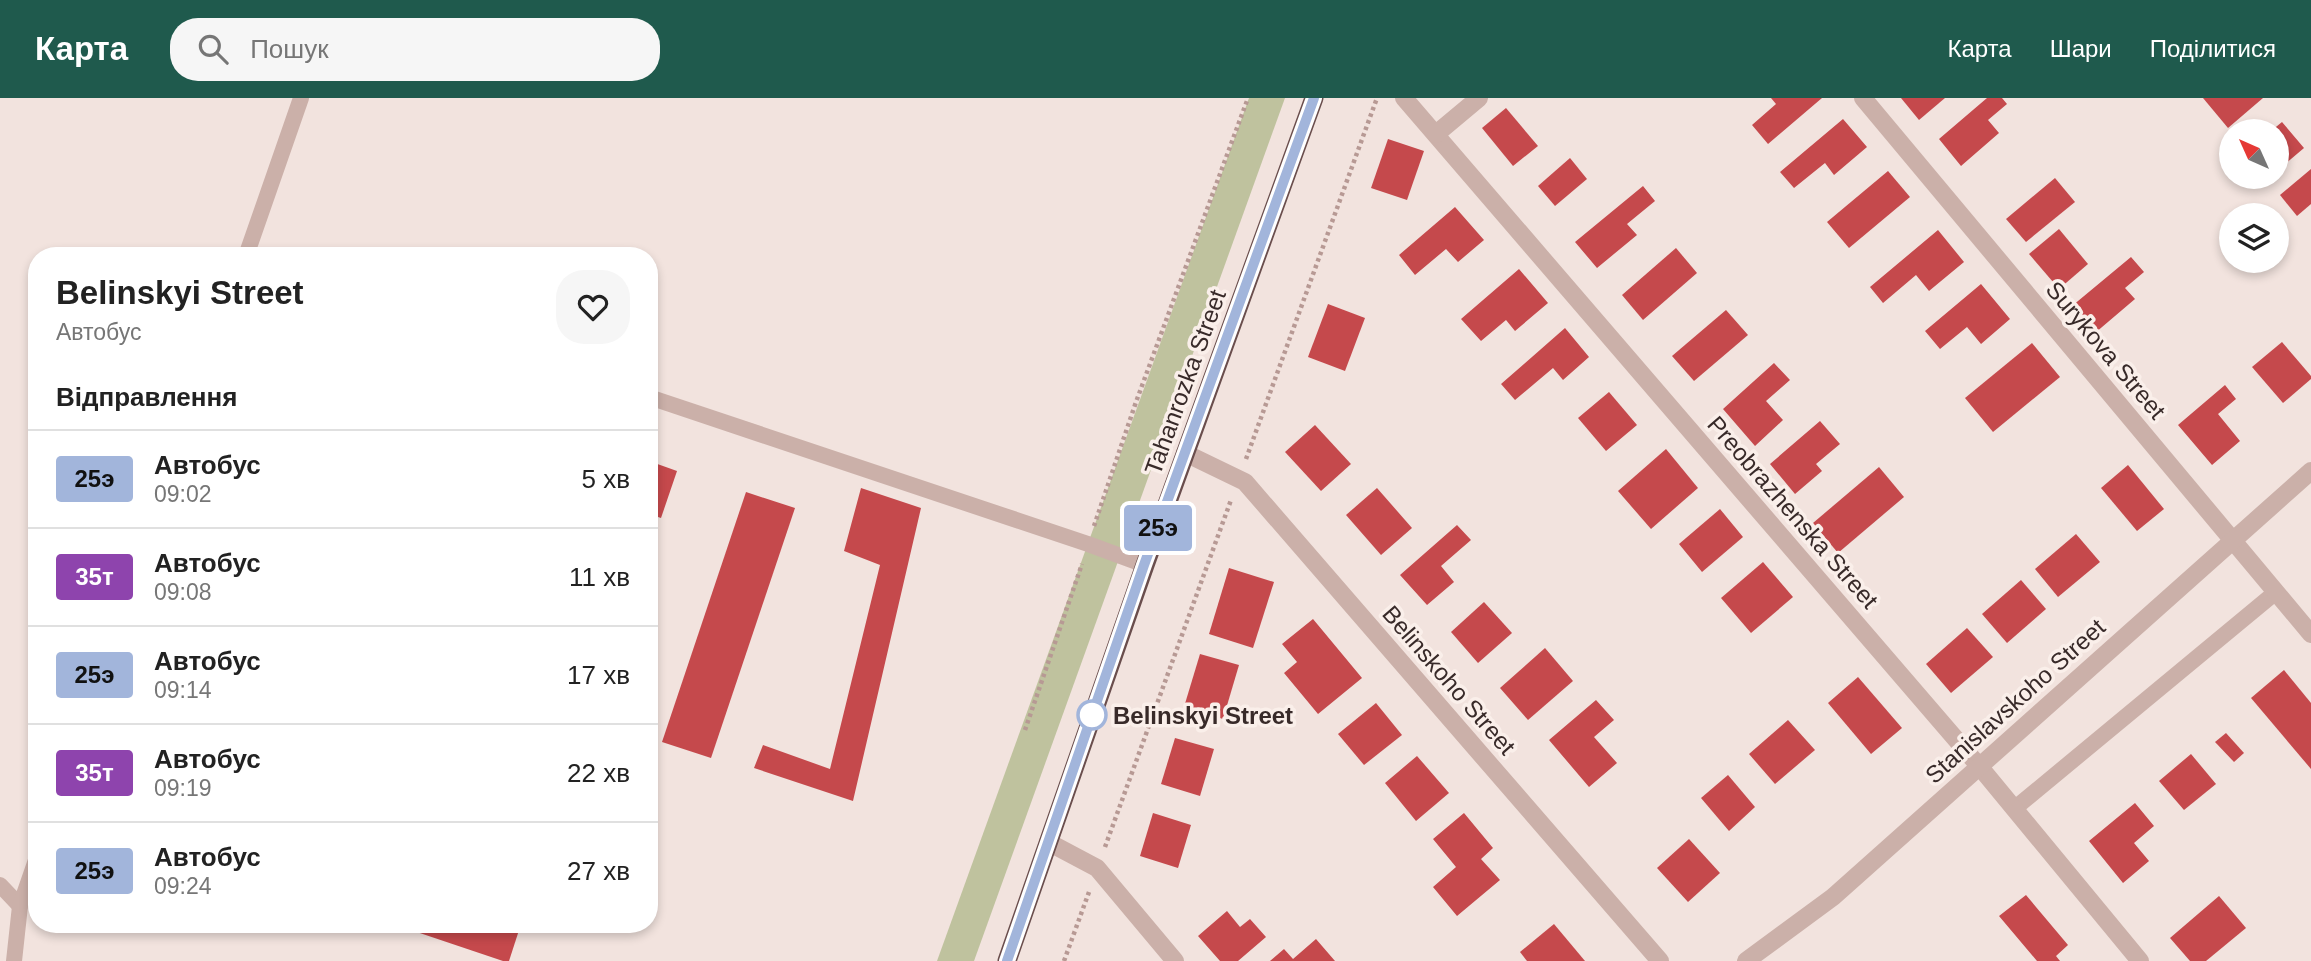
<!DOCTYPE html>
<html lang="uk">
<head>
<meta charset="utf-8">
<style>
	body { margin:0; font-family:Helvetica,sans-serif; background:#f6f6f6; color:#222; height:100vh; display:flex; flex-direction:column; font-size:26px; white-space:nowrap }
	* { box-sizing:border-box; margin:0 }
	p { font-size:23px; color:#767676 }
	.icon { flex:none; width:38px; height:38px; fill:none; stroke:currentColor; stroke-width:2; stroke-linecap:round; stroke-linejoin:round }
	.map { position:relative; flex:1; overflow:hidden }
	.panel { position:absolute; left:28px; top:149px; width:630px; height:686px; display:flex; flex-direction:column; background:#fff; border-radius:28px; box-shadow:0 4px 10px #0003 }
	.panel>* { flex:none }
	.badge { padding:0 14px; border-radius:5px; font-size:24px; line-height:46px }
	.needle { width:46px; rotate:315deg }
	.controls { position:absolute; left:2219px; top:21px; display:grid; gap:14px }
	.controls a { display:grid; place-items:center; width:70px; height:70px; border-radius:50%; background:#fff; box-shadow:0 4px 10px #0003; font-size:35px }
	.map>.badge { position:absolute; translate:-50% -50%; box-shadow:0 0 0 4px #fff }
	h2 { padding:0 28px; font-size:26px; line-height:63px }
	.round { display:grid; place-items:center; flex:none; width:74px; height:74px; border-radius:28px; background:#f6f6f6 }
	.head { display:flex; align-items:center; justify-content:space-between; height:119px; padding:0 28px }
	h1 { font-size:33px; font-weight:700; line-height:52px }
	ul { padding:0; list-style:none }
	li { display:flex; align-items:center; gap:21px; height:98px; padding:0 28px; border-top:2px solid #e0e0e0 }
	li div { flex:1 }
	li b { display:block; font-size:26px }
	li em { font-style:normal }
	li .badge { min-width:77px; font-weight:700; text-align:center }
	header { display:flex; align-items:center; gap:42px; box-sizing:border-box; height:98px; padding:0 35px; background:#1f5a4d; color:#fff }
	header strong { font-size:33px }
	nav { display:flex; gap:38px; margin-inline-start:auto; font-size:24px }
	.search { width:490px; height:63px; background:#f6f6f6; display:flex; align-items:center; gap:18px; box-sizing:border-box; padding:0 24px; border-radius:28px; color:#767676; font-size:26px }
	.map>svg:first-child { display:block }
	.green { fill:#bfc29e }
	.building { fill:#c5494c }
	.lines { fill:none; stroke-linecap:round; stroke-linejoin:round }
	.path { stroke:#b79994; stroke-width:4.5; stroke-dasharray:3.5 3.5; stroke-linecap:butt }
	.service { stroke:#cbb0a9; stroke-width:16 }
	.minor { stroke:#cbb0a9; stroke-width:18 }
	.trunk { stroke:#6a4e4d; stroke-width:19 }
	.line-casing { stroke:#fff; stroke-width:16 }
	.line { stroke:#a2b5db; stroke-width:10 }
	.stop-dot { fill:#fff; stroke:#a2b5db; stroke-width:3.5 }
	.labels { text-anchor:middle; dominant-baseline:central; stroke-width:7; stroke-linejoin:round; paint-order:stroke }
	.street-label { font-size:24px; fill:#382a29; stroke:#faefea }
	.stop-label { font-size:24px; font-weight:bold; fill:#382a29; stroke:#faefea; text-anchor:start }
</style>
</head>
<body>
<header>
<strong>Карта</strong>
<div class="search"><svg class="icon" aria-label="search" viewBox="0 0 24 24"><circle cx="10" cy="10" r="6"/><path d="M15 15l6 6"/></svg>Пошук</div>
<nav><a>Карта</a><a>Шари</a><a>Поділитися</a></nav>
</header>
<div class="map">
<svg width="2311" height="863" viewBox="0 0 2311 863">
	<rect width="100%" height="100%" fill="#f2e3de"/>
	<polygon class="green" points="1249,0 1285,0 974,863 937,863"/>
	<g class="building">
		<polygon points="1771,0 1822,0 1768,46 1752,27 1776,6"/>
		<polygon points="1901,0 1945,0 1919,22"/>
		<polygon points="1987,0 2002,0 2007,6 1988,22 1999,35 1961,68 1939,41"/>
		<polygon points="2203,0 2263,0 2228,30"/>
		<polygon points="1506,10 1538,48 1513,68 1482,30"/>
		<polygon points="1843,21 1867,49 1834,77 1825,65 1794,90 1780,74"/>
		<polygon points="2282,24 2304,50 2277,73 2277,33 2271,33"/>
		<polygon points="1388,41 1424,53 1407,102 1371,90"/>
		<polygon points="1570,60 1587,81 1555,108 1538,88"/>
		<polygon points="2311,71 2311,106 2297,118 2280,97"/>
		<polygon points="1888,73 1910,99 1849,150 1827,124"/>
		<polygon points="2055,80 2075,104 2026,144 2006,121"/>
		<polygon points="1643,88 1655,103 1627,126 1637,137 1597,170 1575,144"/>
		<polygon points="1455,109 1484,142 1458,164 1446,151 1415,177 1399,157"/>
		<polygon points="2059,131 2088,166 2059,191 2029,156"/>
		<polygon points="1938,132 1964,164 1929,193 1916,177 1883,205 1870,189"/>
		<polygon points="1676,150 1697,175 1643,222 1622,197"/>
		<polygon points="2131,159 2144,174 2125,190 2135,201 2095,235 2072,208"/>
		<polygon points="1519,171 1548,205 1515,233 1506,222 1481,243 1461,221"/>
		<polygon points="1981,186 2010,221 1981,246 1967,229 1940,251 1925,233"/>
		<polygon points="1328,206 1365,220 1345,273 1308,259"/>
		<polygon points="1726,212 1748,237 1694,283 1672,258"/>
		<polygon points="1565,230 1589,259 1563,282 1553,270 1515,302 1501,286"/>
		<polygon points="2282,244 2311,278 2311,281 2283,305 2252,269"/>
		<polygon points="2032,245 2060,279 1993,334 1965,300"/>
		<polygon points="1774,265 1790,282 1766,303 1783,322 1755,348 1723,311"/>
		<polygon points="2225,287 2236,301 2218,316 2240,343 2212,367 2178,327"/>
		<polygon points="1609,294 1637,327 1606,353 1578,320"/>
		<polygon points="1820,323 1840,346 1816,366 1822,373 1795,396 1770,366"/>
		<polygon points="1315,327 1351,366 1321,393 1285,354"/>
		<polygon points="1666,351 1698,390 1651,431 1618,393"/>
		<polygon points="649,363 677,373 661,420 649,416"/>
		<polygon points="2128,367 2164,411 2137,433 2101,390"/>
		<polygon points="1879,369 1904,399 1838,455 1813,425"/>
		<polygon points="861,390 921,410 853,703 754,670 763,647 830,671 880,467 844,453"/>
		<polygon points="1377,390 1412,430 1381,457 1346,417"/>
		<polygon points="746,394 795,410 711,660 662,644"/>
		<polygon points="1720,411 1743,439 1702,474 1679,446"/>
		<polygon points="1457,427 1471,442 1441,468 1454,484 1427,507 1400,477"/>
		<polygon points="2076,436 2100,464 2058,499 2035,471"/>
		<polygon points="1763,464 1793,499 1751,535 1721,500"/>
		<polygon points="1229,470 1274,484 1253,550 1209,536"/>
		<polygon points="2021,482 2046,511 2007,545 1982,516"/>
		<polygon points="1484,504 1512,535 1478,565 1451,534"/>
		<polygon points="1313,521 1362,580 1318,616 1284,575 1297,564 1282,546"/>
		<polygon points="1967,530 1993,559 1951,595 1926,566"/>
		<polygon points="1545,550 1573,583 1528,622 1500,590"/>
		<polygon points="1200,556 1239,567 1223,621 1184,609"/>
		<polygon points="2284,572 2311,605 2311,671 2251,600"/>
		<polygon points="1858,579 1902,630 1871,656 1828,605"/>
		<polygon points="1596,602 1614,622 1594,639 1617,665 1589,689 1549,642"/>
		<polygon points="1376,605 1402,637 1364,667 1338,636"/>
		<polygon points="1788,622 1815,652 1775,686 1749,656"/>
		<polygon points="2226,635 2244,655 2234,664 2215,644"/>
		<polygon points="1175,640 1214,651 1200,698 1161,686"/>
		<polygon points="2191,656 2216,686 2184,712 2159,683"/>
		<polygon points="1417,658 1449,695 1416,723 1385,685"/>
		<polygon points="1728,677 1755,709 1729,733 1701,700"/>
		<polygon points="2135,705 2154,728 2134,745 2149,763 2123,785 2089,743"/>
		<polygon points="1153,715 1191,727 1178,770 1140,758"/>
		<polygon points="1464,715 1493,750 1481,761 1500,782 1457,818 1433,789 1456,769 1433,741"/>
		<polygon points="1689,741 1720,775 1688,804 1657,770"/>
		<polygon points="2026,797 2068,847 2056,858 2060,863 2037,863 1999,818"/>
		<polygon points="2219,798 2246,830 2206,863 2190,863 2170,840"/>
		<polygon points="1227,813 1240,829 1250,821 1266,839 1238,863 1220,863 1198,838"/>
		<polygon points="393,826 521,826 509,863 503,863"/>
		<polygon points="1554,826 1585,863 1527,863 1520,854"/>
		<polygon points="1316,841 1335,863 1270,863 1284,851 1293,861"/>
	</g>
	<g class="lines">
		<g class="path">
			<polyline points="1246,361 1377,0"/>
			<polyline points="1094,428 1136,304 1248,0"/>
			<polyline points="1025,632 1082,466"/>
			<polyline points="1105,749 1231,402"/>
			<polyline points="1064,863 1089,794"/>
		</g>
		<g class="service">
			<polyline points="246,158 301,0"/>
			<polyline points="649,299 1088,446 1145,467"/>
			<polyline points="2014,711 2276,494"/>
			<polyline points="0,787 20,808"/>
			<polyline points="14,863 20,808 37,759"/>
		</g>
		<g class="minor">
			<polyline points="1404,0 1979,668 2140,863"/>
			<polyline points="1863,0 2311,536"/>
			<polyline points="1436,36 1479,0"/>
			<polyline points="1185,355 1245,384 1660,863"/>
			<polyline points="1048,744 1097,770 1175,863"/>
			<polyline points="1746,863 1833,799 2311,373"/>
		</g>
		<polyline class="trunk" points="1007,863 1145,467 1314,0"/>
	</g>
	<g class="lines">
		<defs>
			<polyline id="line" points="1007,863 1144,467 1314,0"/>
		</defs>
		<use href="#line" class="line-casing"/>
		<use href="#line" class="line"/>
	</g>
	<circle class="stop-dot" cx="1092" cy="617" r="14"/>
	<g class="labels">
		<g class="street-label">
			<text transform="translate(2106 252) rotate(50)">Surykova Street</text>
			<text transform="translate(1185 284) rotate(-70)">Tahanrozka Street</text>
			<text transform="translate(1793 414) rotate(49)">Preobrazhenska Street</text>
			<text transform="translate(1449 582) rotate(49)">Belinskoho Street</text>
			<text transform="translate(2015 603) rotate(-42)">Stanislavskoho Street</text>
		</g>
		<g class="stop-label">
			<text x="1113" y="617">Belinskyi Street</text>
		</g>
	</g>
</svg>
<div class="controls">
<a><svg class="needle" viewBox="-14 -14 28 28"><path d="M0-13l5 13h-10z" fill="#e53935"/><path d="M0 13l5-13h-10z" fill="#767676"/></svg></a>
<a><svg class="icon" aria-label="layers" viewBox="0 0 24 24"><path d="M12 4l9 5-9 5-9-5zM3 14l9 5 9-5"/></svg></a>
</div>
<b class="badge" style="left:1158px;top:430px;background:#a2b5db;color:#111">25э</b>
<section class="panel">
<div class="head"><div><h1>Belinskyi Street</h1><p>Автобус</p></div><a class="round"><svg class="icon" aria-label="heart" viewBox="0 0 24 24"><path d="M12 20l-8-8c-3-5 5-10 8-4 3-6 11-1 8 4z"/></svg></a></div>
<h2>Відправлення</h2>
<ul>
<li><span class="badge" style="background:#a2b5db;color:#111">25э</span><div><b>Автобус</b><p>09:02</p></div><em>5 хв</em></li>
<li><span class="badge" style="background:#8e44ad;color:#fff">35т</span><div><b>Автобус</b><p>09:08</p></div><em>11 хв</em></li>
<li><span class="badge" style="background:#a2b5db;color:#111">25э</span><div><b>Автобус</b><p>09:14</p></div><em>17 хв</em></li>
<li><span class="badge" style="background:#8e44ad;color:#fff">35т</span><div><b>Автобус</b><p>09:19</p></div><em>22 хв</em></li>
<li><span class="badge" style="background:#a2b5db;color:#111">25э</span><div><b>Автобус</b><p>09:24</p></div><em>27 хв</em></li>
</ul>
</section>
</div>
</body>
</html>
